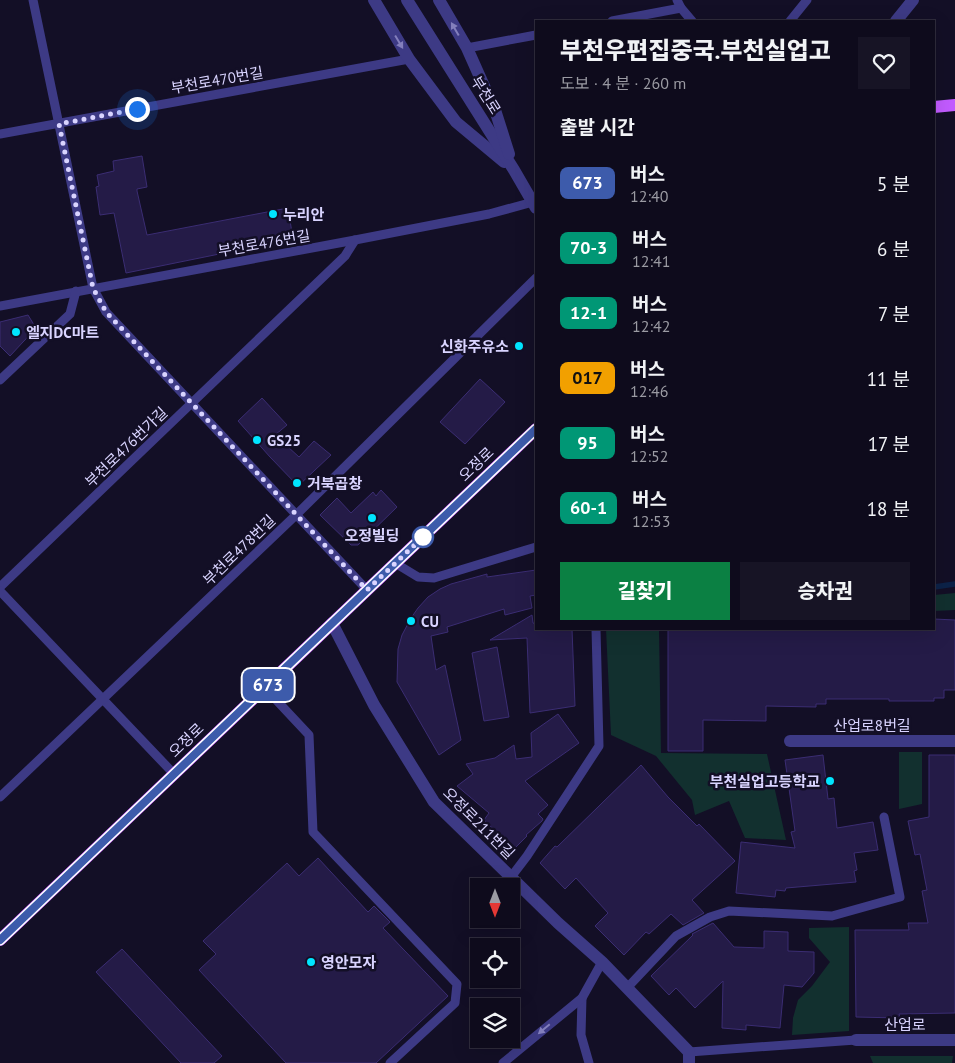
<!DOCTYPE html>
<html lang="ko">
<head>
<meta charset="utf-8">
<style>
	body { margin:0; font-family:"PT Sans","Noto Sans KR",sans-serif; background:#171425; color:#f1f3f6; height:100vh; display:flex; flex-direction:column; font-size:19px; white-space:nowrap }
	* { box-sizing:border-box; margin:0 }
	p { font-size:16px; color:#9b9ba3 }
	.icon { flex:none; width:28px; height:28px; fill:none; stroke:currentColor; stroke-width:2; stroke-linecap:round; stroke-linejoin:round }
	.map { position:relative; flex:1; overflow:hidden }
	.sheet { position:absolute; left:535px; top:20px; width:400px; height:610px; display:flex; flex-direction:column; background:#0e0b1c; border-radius:0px; box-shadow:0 5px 20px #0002,0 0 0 1px #2e2b3b }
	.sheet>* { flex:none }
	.badge { padding:0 10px; border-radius:8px; font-size:18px; line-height:32px }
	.needle { width:32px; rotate:180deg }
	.controls { position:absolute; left:470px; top:878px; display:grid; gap:10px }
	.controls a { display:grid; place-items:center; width:50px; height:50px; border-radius:0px; background:#0e0b1c; box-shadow:0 5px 20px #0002,0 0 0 1px #2e2b3b; font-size:25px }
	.you { position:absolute; width:25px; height:25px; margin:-12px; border:4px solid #fff; border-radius:50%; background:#1a73e8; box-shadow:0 0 0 8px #1a73e833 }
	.map>.badge { position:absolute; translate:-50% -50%; box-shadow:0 0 0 2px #fff }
	h2 { padding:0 25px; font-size:19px; line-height:45px }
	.round { display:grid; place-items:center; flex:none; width:52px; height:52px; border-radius:0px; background:#171425 }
	.overview { display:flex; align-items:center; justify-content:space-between; height:85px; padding:0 25px }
	h1 { font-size:24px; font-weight:800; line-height:38px }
	.cta { display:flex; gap:10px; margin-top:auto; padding:10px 25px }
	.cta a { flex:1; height:58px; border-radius:0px; background:#0b8043; color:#fff; font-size:20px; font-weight:800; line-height:58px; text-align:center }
	.cta a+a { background:#171425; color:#f1f3f6 }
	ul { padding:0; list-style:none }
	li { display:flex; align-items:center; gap:15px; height:65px; padding:0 25px }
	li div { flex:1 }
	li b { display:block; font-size:19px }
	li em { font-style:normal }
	li .badge { min-width:55px; font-weight:700; text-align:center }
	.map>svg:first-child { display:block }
	.green { fill:#12302f }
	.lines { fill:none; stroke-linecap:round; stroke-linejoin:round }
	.stream { stroke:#0c2248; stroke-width:5.5 }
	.building { fill:#241b47; stroke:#3b2d73 }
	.service { stroke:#3d3a85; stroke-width:9 }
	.minor { stroke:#3d3a85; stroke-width:12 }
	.tertiary { stroke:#3d3a85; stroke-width:12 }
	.primary { stroke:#c25bff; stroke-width:12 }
	.oneway { fill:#837fbc }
	.line-casing { stroke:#fff; stroke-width:11 }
	.line { stroke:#3d5bab; stroke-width:8 }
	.walk { stroke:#d9d4ff; stroke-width:5; stroke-dasharray:0 9 }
	.poi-dot { fill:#00e5ff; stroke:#130f26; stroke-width:2 }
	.stop-dot { fill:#fff; stroke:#3d5bab; stroke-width:2.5 }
	.labels { text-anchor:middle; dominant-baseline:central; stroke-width:5; stroke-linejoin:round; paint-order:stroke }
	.street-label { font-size:15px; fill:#d9d4ff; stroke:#130f26 }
	.poi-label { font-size:15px; font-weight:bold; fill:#d9d4ff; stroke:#130f26; text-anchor:start }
</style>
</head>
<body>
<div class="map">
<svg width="955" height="1063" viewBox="0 0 955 1063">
	<rect width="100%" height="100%" fill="#130f26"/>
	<g class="green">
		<polygon points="955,593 955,610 934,611 934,595"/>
		<polygon points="606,629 659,629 661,753 767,754 786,840 745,838 729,801 695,815 692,800 656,756 611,735"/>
		<polygon points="899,752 922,752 922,804 899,809"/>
		<polygon points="849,927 849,1031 792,1035 793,1018 798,1000 812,986 830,962 809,938 809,928"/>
		<polygon points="870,1056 953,1056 952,1063 873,1063"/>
	</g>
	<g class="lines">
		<polyline class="stream" points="934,587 955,584"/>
	</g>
	<g class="building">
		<polygon points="142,156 147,187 137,189 137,191 147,235 288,208 293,239 126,273 114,213 100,215 96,187 99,186 97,175 114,171 113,161"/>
		<polygon points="28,315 36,328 10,356 0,346 0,322"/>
		<polygon points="480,379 505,402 465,444 440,422"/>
		<polygon points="262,398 287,425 275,435 299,457 314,441 331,455 298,486 270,457 238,421"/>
		<polygon points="381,490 397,507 358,545 351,545 320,515 337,498 351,513 373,492 376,496"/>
		<polygon points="536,570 536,595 530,596 532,608 505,615 504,609 447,627 448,632 431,636 436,670 445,665 461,740 439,755 397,682 398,649 402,635 411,618 418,608 428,597 440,589 451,584 487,574 487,577"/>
		<polygon points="532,615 533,623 536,624 536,629 572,629 575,706 530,713 527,638 490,640"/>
		<polygon points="934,619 955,620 955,690 944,690 944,698 934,698 934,701 889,701 889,699 826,699 826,704 816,704 816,707 766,706 766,721 703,720 703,751 668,751 668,629 934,629"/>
		<polygon points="497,647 509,717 484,721 472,653"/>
		<polygon points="558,714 579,743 525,781 548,805 538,814 543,819 542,821 526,835 527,836 514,849 484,820 489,813 457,786 473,774 466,764 495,758 514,745 516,759 532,757 531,733"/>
		<polygon points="823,755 828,799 834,798 837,828 873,822 878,850 854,853 857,870 854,871 856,882 786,888 785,891 776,890 775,897 736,893 741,842 795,848 791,832 795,831 785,760"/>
		<polygon points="929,755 955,755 955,1013 899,1014 900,1018 856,1017 855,930 909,930 908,923 928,923 922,891 927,890 920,854 915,855 908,821 929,817"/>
		<polygon points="641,765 668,797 697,826 699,824 735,861 692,900 704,913 683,925 671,914 649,934 646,932 624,955 595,926 608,913 576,878 565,889 540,863 555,846 557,847"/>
		<polygon points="318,858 368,912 374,906 390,922 383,928 448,996 376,1063 286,1063 199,970 216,954 203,941 287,863 299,876"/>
		<polygon points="713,923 734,947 764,948 764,931 788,932 788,951 814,952 814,973 802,987 784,985 780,1028 746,1025 746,1030 722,1028 723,981 695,1008 676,988 669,995 651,976 693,935 692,934"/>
		<polygon points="122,949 222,1056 214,1063 181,1063 96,972"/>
	</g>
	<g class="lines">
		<g class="service">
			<polyline points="33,0 93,288 106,312 367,590"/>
			<polyline points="677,0 681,8 692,21"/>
			<polyline points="612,21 681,8"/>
			<polyline points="790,21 807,0"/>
			<polyline points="467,48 536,35"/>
			<polyline points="0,134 409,59"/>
			<polyline points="0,306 355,240 489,214 533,202"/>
			<polyline points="0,380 70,314 76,291"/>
			<polyline points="395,563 418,577 434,578 536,547"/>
			<polyline points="0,587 345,256 355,240"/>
			<polyline points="0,591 174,774"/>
			<polyline points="265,688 309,735 313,832 457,984 455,1003 390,1063"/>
			<polyline points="0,797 296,515 536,278"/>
			<polyline points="511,877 527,856 599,746 596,629"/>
			<polyline points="627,988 676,936 710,917 729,911 832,916 900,897 884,817"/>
			<polyline points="582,998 581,1035 589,1063"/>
			<polyline points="689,1052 856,1040"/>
			<polyline points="503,1063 582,998 602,962"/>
		</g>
		<g class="minor">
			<polyline points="896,21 913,0"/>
			<polyline points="332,623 374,705 434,802 558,923 602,962 689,1052 689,1063"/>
			<polyline points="790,741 955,741"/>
			<polyline points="856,1040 955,1040"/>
		</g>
		<g class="tertiary">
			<polyline points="374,0 409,59 456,122 504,162"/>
			<polyline points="407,0 514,170 536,208"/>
			<polyline points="439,0 467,48 496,113 509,154"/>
		</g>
		<g class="primary">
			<polyline points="934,107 955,105"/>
			<polyline points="0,940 536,429"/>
		</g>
	</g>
	<defs><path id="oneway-solid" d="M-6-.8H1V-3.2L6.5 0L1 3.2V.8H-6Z" transform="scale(1.25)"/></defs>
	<g class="oneway">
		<use href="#oneway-solid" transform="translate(455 29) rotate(-120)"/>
		<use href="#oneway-solid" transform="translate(399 42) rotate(59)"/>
		<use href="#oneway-solid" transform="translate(544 1029) rotate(140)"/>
	</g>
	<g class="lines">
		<defs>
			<polyline id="line" points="0,940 536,429"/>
		</defs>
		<use href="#line" class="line-casing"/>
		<use href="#line" class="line"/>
		<polyline class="walk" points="137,109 59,124 93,288 106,312 367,590 423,537"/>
	</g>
	<g class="poi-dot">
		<circle cx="273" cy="214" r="5"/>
		<circle cx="16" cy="332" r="5"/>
		<circle cx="519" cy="346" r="5"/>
		<circle cx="257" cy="440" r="5"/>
		<circle cx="297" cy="483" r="5"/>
		<circle cx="372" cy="518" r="5"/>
		<circle cx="411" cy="621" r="5"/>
		<circle cx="830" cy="781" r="5"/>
		<circle cx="311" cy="962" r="5"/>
	</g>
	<circle class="stop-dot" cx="423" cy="537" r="10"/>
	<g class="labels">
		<g class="street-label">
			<text transform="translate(217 80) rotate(-10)">부천로470번길</text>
			<text transform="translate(486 95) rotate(58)">부천로</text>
			<text transform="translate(264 243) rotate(-10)">부천로476번길</text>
			<text transform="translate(126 447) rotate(-44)">부천로476번가길</text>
			<text transform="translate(476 464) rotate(-44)">오정로</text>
			<text transform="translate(239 550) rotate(-44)">부천로478번길</text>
			<text x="872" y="725">산업로8번길</text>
			<text transform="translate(186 740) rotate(-44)">오정로</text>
			<text transform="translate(479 823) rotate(45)">오정로211번길</text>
			<text x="905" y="1024">산업로</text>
		</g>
		<g class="poi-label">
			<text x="283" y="214">누리안</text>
			<text x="26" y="332">엘지DC마트</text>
			<text x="509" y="346" text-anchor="end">신화주유소</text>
			<text x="267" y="440">GS25</text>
			<text x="307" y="483">거북곱창</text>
			<text x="372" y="535" text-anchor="middle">오정빌딩</text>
			<text x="421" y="621">CU</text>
			<text x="820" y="781" text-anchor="end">부천실업고등학교</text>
			<text x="321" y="962">영안모자</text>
		</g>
	</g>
</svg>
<div class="controls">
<a><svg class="needle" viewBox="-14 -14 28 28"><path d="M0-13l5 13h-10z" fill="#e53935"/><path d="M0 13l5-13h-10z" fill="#9b9ba3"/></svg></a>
<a><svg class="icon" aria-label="locate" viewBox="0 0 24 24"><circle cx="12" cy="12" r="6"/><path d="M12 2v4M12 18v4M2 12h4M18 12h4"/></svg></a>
<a><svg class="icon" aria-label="layers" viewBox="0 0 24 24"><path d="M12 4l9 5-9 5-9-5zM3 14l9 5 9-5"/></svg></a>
</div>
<div class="you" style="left:137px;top:109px"></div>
<b class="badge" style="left:268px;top:685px;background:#3d5bab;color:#fff">673</b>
<section class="sheet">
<div class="overview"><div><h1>부천우편집중국.부천실업고</h1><p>도보 · 4 분 · 260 m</p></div><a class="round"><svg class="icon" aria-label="heart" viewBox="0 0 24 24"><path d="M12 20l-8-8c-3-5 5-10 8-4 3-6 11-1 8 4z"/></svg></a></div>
<h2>출발 시간</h2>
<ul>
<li><span class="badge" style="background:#3d5bab;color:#fff">673</span><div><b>버스</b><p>12:40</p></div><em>5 분</em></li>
<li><span class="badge" style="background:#009775;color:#fff">70-3</span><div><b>버스</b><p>12:41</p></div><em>6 분</em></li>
<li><span class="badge" style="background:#009775;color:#fff">12-1</span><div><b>버스</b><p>12:42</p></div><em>7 분</em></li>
<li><span class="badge" style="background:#f2a000;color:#111">017</span><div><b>버스</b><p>12:46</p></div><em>11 분</em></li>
<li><span class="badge" style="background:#009775;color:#fff">95</span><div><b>버스</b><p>12:52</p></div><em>17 분</em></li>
<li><span class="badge" style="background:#009775;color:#fff">60-1</span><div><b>버스</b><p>12:53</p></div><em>18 분</em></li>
</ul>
<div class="cta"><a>길찾기</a><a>승차권</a></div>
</section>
</div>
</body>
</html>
